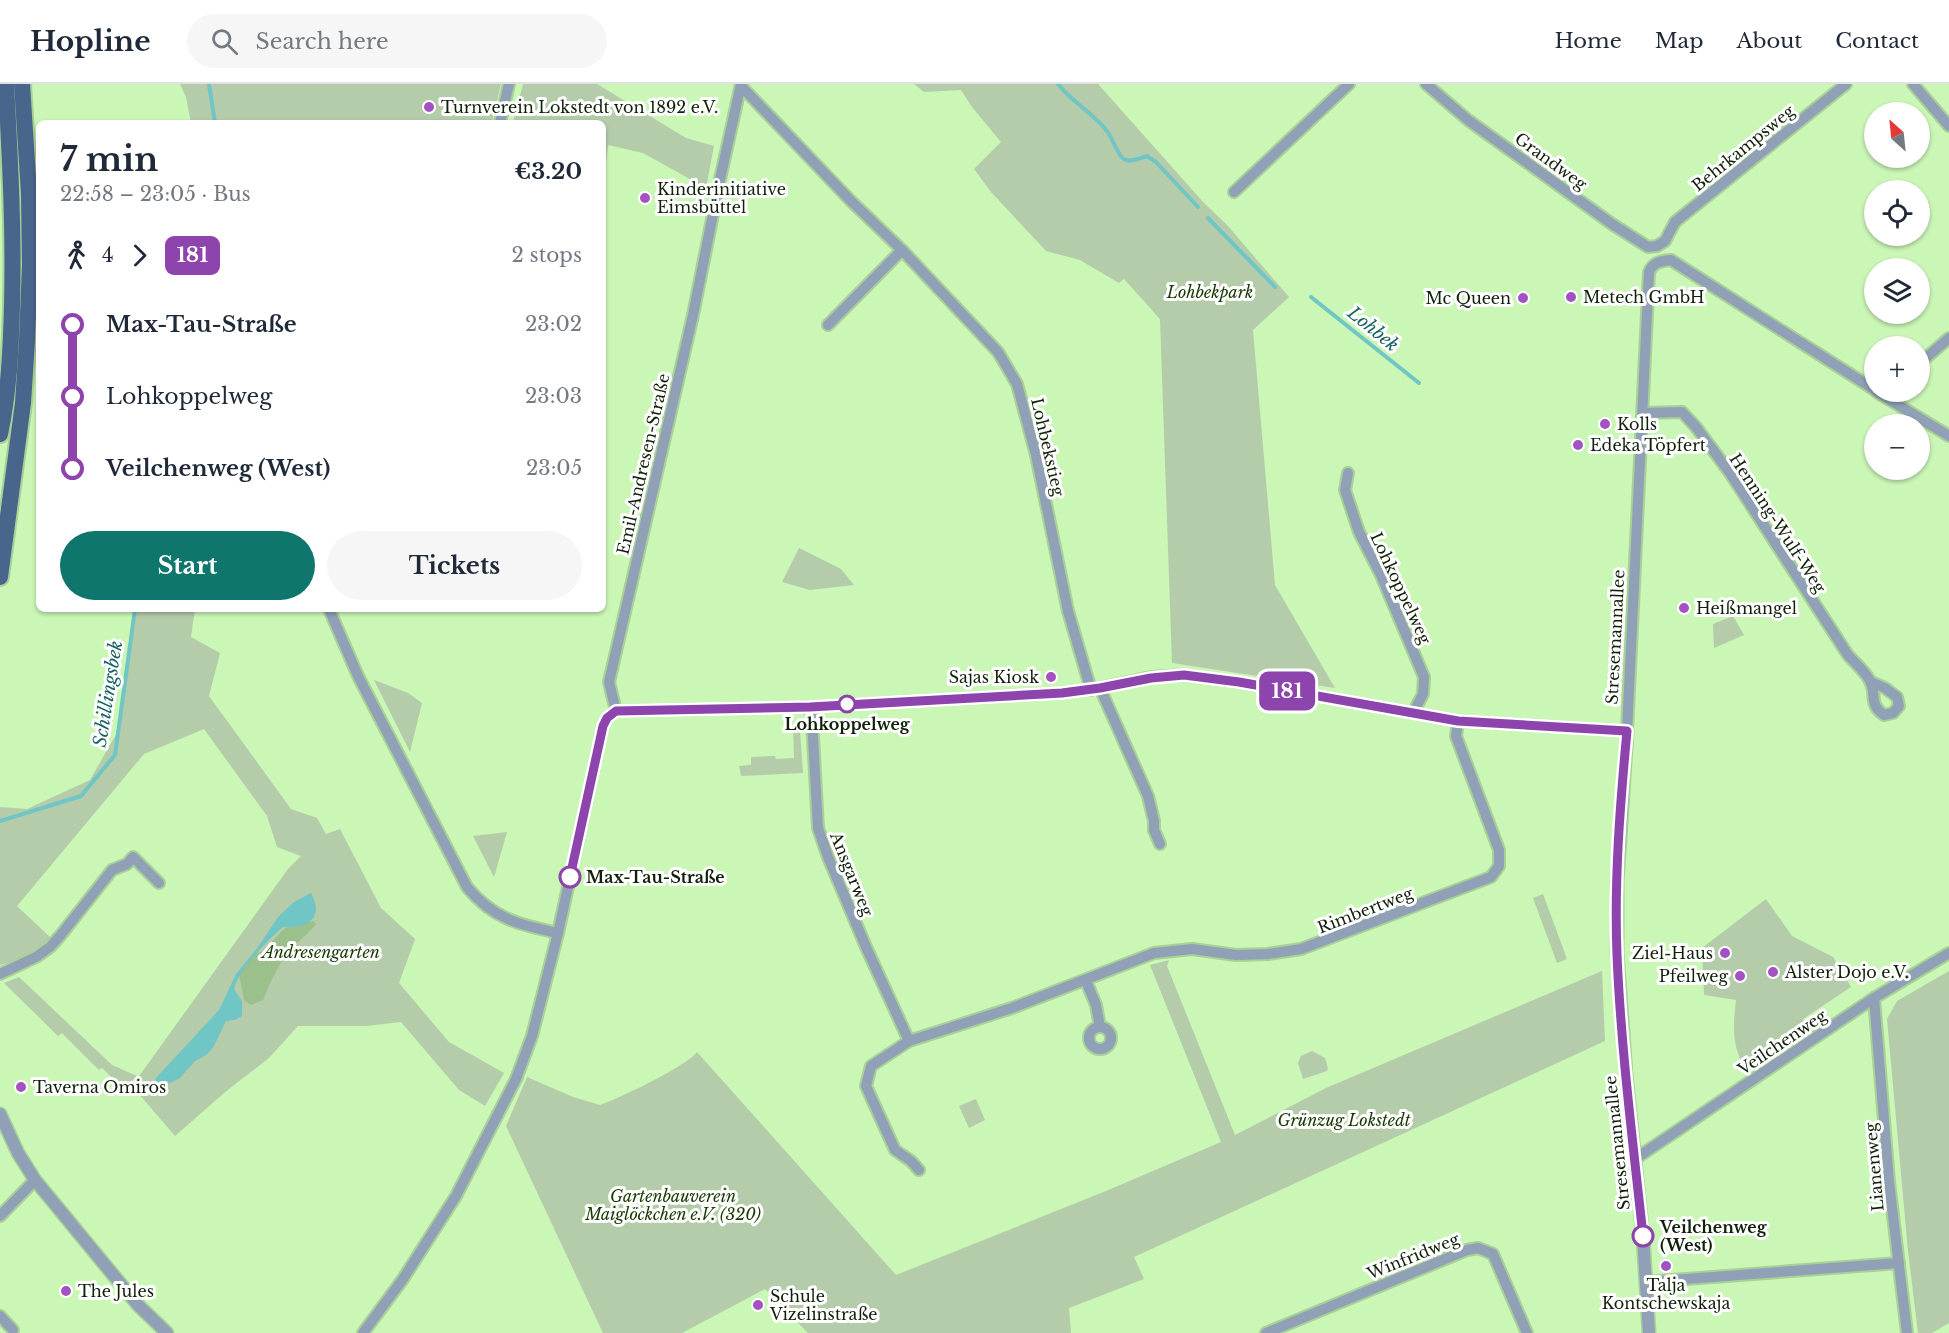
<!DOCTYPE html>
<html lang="en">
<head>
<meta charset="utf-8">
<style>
	body { margin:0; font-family:"Libre Baskerville",serif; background:#f6f6f7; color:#1f2937; height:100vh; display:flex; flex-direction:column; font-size:22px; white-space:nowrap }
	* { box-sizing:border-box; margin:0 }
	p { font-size:20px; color:#747a83 }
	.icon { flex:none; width:33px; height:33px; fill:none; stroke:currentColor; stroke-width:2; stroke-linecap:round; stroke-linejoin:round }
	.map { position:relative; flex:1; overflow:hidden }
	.drawer { position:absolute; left:36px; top:36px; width:570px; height:492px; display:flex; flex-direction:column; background:#fff; border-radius:9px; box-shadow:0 2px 4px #0004 }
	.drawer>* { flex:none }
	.badge { padding:0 12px; border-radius:9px; font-size:21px; line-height:39px }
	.needle { width:39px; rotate:333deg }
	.tools { position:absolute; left:1864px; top:18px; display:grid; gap:12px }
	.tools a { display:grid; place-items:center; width:66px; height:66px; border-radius:50%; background:#fff; box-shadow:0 2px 4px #0004; font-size:30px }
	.map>.badge { position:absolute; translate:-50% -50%; box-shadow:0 0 0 3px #fff }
	.legs { display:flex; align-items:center; gap:9px; height:66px; padding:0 24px; font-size:20px }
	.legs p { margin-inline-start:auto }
	.summary { display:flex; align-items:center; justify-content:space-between; height:102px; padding:0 24px }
	h1 { font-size:33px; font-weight:700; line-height:45px }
	.cta { display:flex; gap:12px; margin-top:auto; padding:12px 24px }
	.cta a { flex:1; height:69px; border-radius:36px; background:#0f766e; color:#fff; font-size:24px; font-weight:700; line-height:69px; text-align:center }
	.cta a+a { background:#f6f6f7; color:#1f2937 }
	ul { padding:0 24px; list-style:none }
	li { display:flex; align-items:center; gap:21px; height:72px; font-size:22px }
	li i { display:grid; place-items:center; width:9px; height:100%; margin:0 8px; background:currentColor }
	li i::after { content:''; width:15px; height:15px; margin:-8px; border:4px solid; border-radius:50%; background:#fff }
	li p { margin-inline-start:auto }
	li:first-child i { background:linear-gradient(#0000 50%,currentColor 0) }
	li:last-child i { background:linear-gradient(currentColor 50%,#0000 0) }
	header { display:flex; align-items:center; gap:36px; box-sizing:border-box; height:84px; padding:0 30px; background:#fff; border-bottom:2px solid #e0e1e3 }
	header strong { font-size:28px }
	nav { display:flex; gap:33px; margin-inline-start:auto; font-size:21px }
	.search { width:420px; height:54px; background:#f6f6f7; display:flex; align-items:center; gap:15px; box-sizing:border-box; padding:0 21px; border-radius:33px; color:#747a83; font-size:22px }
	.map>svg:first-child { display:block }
	.green { fill:#b4ccaa }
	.forest { fill:#9cc08b }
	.water { fill:#70c5c5 }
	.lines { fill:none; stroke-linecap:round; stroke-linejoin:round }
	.stream { stroke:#70c5c5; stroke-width:4 }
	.minor-casing { stroke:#a9d097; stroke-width:14 }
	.tertiary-casing { stroke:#a9d097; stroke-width:15 }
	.primary-casing { stroke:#a9d097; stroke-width:20 }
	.minor { stroke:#90a0b6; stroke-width:10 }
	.tertiary { stroke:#90a0b6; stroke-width:12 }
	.primary { stroke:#48658b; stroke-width:16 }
	.line-1-casing { stroke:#fff; stroke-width:14 }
	.line-1 { stroke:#8e44ad; stroke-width:9 }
	.poi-dot { fill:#a452c2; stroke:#fff; stroke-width:2 }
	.stop-1-dot { fill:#fff; stroke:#8e44ad; stroke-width:3 }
	.labels { text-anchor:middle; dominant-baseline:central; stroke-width:6; stroke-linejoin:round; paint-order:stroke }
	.poi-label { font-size:16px; fill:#112109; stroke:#fff; text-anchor:start }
	.street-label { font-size:16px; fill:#112109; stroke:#fff }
	.park-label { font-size:16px; font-style:italic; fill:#183901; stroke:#fff }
	.stop-label { font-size:16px; font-weight:bold; fill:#112109; stroke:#fff; text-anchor:start }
	.water-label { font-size:18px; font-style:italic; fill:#1b6263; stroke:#fff }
</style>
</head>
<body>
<header>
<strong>Hopline</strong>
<div class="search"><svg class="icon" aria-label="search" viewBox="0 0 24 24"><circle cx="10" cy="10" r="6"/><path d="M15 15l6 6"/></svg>Search here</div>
<nav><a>Home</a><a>Map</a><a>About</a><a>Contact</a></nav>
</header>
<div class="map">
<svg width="1949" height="1249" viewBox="0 0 1949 1249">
	<rect width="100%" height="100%" fill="#caf6b6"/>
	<g class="green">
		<polygon points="180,0 501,0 492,38 495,39 191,39 186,13"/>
		<polygon points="523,0 597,0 686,54 714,62 706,104 643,69 608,61 603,107 603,39 513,39"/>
		<polygon points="914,0 1098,0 1204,119 1227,141 1289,213 1253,246 1275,501 1335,604 1172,579 1160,235 1124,195 1119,199 1080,176 1046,167 991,108 974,85 1001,58 972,23 961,6 924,8"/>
		<polygon points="799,464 841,485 854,501 810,506 782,498"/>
		<polygon points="134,525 195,525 191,553 220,569 209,612 291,725 317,734 326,750 340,745 381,824 415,855 399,899 449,958 504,989 485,1022 459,1006 401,938 366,942 298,942 269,974 224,1009 175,1052 132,1002 288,785 301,772 277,763 267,732 204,645 144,670 17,822 52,855 20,875 0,881 0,723 27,725 90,696 118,647"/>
		<polygon points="1733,532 1744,551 1714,564 1713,540"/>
		<polygon points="374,596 408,609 422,619 410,668"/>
		<polygon points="793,641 800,647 803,689 741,692 739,682 751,681 751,673 775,672 776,675 794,674"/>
		<polygon points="507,748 494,793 473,752"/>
		<polygon points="1543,810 1567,875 1557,879 1533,814"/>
		<path d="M 1766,815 L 1792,852 L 1833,873 L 1851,903 L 1803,935 L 1809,945 L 1747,987 C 1731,963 1733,943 1736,916 L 1704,911 L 1702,864 Z"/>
		<path d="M 1169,876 L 1167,882 L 1235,1051 L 1326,1004 L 1602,887 L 1605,957 L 1134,1173 L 1144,1195 L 1069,1224 L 1071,1249 L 808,1249 L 765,1205 L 682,1249 L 603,1249 L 506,1042 L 527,993 L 573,1013 L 600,1021 C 618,1015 687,982 697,968 L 896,1191 L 1106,1107 L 1221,1058 L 1150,881 Z"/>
		<polygon points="1949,887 1949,1239 1932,1249 1918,1249 1908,1167 1887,935 1897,917"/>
		<polygon points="19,893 112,981 137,992 124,1005 102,984 99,986 62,949 58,952 4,899"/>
		<polygon points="1312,967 1325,974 1328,984 1327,987 1303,995 1298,979 1301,972"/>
		<polygon points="976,1015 985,1036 969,1044 959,1022"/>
	</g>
	<path class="forest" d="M 313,837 L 316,840 C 309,849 301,855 293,863 C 279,878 271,897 263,916 L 251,921 L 244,916 L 239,890 L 255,870 L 263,867 L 285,844 Z"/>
	<path class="water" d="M 311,809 C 325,834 307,845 283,843 C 267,857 239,885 234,905 L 242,917 L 242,932 L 235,936 L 226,937 L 213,964 L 206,971 L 195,977 L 180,994 L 161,1003 L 155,995 L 219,926 L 236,890 L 258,863 L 278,833 L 294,818 Z"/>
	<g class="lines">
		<g class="stream">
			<polyline points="209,0 215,39"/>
			<path d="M 1058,0 C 1072,18 1093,29 1107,47 C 1112,53 1118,72 1124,75 C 1130,79 1140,74 1147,72 L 1156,78 L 1198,123"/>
			<polyline points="1208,134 1275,203"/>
			<polyline points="1311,213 1419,299"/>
			<polyline points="0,737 81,712 115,671 135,525"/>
		</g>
		<defs>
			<g id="minor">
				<polyline points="1426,0 1468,36 1612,140 1648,163 1657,162 1665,157 1675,138 1846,0"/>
				<polyline points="1913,0 1949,42"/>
				<polyline points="741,2 850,116 902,166 998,268 1017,300 1036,371 1068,527 1091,606"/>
				<polyline points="500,39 509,0"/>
				<polyline points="1234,108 1349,0"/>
				<polyline points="828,241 902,166"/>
				<polyline points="1920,279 1949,254"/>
				<polyline points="1877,308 1949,352"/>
				<path d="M 1643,329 L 1682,328 L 1696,343 L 1730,389 L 1848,571 C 1855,579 1865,587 1870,597 C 1877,610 1868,620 1884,631 L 1893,629 L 1899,622 L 1897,613 L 1885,604 L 1871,598"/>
				<polyline points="1348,389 1345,406 1359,448 1381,491 1424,593 1423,610 1413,629"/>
				<path d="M 329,525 L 358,592 L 467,803 C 493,835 520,841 558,849"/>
				<polyline points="1100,604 1148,712 1154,737 1154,746 1160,760"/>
				<polyline points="810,623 813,653 818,744 828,773 866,863 909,957"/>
				<path d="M 616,627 L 810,623 L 1062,609 L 1100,604 L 1151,593 L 1183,591 L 1239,598 L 1458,637 L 1627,647 L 1649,188 C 1653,178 1661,177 1671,176 L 1875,306"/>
				<polyline points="616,627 609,598 693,231 719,100 741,0"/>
				<polyline points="0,890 36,873 50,863 60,852 112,786 127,780 133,773 159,799"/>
				<polyline points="1086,897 1096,921 1100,943"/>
				<polyline points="1874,914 1889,1098 1907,1249"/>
				<circle cx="1100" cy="954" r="11"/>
				<polyline points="1635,1075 1874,914 1949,869"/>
				<polyline points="919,1086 911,1077 895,1066 866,1002 871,982 909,957 1012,924 1154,869 1192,865 1236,871 1268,870 1301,865 1491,793 1499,782 1499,766 1456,652 1458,637"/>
				<polyline points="0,1132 35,1096"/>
				<polyline points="1646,1198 1899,1179"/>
				<polyline points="0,1232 13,1246"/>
				<polyline points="363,1249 403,1195 456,1112 516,995 532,952 558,849 603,642 607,634 616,627"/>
				<polyline points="1266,1249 1467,1166 1478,1164 1493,1170 1527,1249"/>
			</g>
			<g id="tertiary">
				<polyline points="1627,647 1617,798 1617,869 1626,991 1643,1153 1649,1249"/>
				<polyline points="0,1030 18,1069 35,1096 138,1221 167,1249"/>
			</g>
			<g id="primary">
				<path d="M 0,350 C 9,308 11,264 12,221 C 14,147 10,74 6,0"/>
				<polyline points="0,493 23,319 27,256 30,181 29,110 22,0"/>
			</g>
		</defs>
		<use href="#minor" class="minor-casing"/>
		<use href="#tertiary" class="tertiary-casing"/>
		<use href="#primary" class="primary-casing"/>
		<use href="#minor" class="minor"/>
		<use href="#tertiary" class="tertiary"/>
		<use href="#primary" class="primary"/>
	</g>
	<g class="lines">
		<defs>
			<path id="line-1" d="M 570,793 L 603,642 L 607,634 L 616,627 L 810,623 L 1062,609 L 1100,604 L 1151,594 L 1184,591 L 1239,598 L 1458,637 L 1627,647 C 1620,721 1614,797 1617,871 C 1621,965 1633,1059 1643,1152"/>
		</defs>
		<use href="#line-1" class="line-1-casing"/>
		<use href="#line-1" class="line-1"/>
	</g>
	<g class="poi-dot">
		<circle cx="429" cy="23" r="6"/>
		<circle cx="645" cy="114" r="6"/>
		<circle cx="1571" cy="213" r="6"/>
		<circle cx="1523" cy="214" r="6"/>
		<circle cx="1605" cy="340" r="6"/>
		<circle cx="1578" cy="361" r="6"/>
		<circle cx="1684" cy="524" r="6"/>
		<circle cx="1051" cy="593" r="6"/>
		<circle cx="1725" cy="869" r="6"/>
		<circle cx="1773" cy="888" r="6"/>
		<circle cx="1740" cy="892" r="6"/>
		<circle cx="21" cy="1003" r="6"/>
		<circle cx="1666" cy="1182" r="6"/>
		<circle cx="66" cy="1207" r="6"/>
		<circle cx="758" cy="1221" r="6"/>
	</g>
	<g class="stop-1-dot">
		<circle cx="847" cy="620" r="8"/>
		<circle cx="570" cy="793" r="10"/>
		<circle cx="1643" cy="1152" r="10"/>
	</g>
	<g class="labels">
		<g class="poi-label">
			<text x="441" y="23">Turnverein Lokstedt von 1892 e.V.</text>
			<text x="657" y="105">Kinderinitiative<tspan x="657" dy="18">Eimsbüttel</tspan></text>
			<text x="1583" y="213">Metech GmbH</text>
			<text x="1511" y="214" text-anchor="end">Mc Queen</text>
			<text x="1617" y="340">Kolls</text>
			<text x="1590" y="361">Edeka Töpfert</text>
			<text x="1696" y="524">Heißmangel</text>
			<text x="1039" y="593" text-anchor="end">Sajas Kiosk</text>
			<text x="1713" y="869" text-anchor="end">Ziel-Haus</text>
			<text x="1785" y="888">Alster Dojo e.V.</text>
			<text x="1728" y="892" text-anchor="end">Pfeilweg</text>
			<text x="33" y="1003">Taverna Omiros</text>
			<text x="1666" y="1201" text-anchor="middle">Talja<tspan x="1666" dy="18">Kontschewskaja</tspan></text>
			<text x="78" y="1207">The Jules</text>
			<text x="770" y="1212">Schule<tspan x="770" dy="18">Vizelinstraße</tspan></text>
		</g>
		<g class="street-label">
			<text transform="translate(1743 64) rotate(-39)">Behrkampsweg</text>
			<text transform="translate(1551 77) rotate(36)">Grandweg</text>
			<text transform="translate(1048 363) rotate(77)">Lohbekstieg</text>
			<text transform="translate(643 380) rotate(-77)">Emil-Andresen-Straße</text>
			<text transform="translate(1778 439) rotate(57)">Henning-Wulf-Weg</text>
			<text transform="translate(1401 504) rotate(65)">Lohkoppelweg</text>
			<text transform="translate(1615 553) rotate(-87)">Stresemannallee</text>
			<text transform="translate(852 790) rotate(68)">Ansgarweg</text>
			<text transform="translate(1365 826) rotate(-21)">Rimbertweg</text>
			<text transform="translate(1782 958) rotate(-34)">Veilchenweg</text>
			<text transform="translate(1617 1059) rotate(-96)">Stresemannallee</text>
			<text transform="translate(1874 1083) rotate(-95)">Lianenweg</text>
			<text transform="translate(1413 1172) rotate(-22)">Winfridweg</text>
		</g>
		<g class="park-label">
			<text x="1210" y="208">Lohbekpark</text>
			<text x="321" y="868">Andresengarten</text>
			<text x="1344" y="1036">Grünzug Lokstedt</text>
			<text x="673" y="1112">Gartenbauverein<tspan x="673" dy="18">Maiglöckchen e.V. (320)</tspan></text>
		</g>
		<g class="stop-label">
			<text x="847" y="640" text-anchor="middle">Lohkoppelweg</text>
			<text x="586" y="793">Max-Tau-Straße</text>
			<text x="1660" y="1143">Veilchenweg<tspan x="1660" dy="18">(West)</tspan></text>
		</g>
		<g class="water-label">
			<text transform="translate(1373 245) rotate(39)">Lohbek</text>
			<text transform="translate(108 610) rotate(-81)">Schillingsbek</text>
		</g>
	</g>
</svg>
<div class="tools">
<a><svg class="needle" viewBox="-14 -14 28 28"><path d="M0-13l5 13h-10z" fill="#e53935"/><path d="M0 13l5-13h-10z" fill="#747a83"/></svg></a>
<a><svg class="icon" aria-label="locate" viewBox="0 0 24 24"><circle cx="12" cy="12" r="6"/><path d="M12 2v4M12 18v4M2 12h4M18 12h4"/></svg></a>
<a><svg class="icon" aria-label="layers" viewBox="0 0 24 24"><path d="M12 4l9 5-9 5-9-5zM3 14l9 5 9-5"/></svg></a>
<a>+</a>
<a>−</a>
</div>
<b class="badge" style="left:1287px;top:607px;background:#8e44ad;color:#fff">181</b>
<section class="drawer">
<div class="summary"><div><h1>7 min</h1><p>22:58 – 23:05 · Bus</p></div><b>€3.20</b></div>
<div class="legs"><svg class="icon" aria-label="walk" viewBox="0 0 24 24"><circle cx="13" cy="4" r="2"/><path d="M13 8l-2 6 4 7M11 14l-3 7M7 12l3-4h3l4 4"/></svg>4<svg class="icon" aria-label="forward" viewBox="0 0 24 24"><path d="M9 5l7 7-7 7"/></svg><b class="badge" style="background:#8e44ad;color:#fff">181</b><p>2 stops</p></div>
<ul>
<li><i style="color:#8e44ad"></i><b>Max-Tau-Straße</b><p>23:02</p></li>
<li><i style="color:#8e44ad"></i><span>Lohkoppelweg</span><p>23:03</p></li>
<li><i style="color:#8e44ad"></i><b>Veilchenweg (West)</b><p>23:05</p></li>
</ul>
<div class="cta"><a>Start</a><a>Tickets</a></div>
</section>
</div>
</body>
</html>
